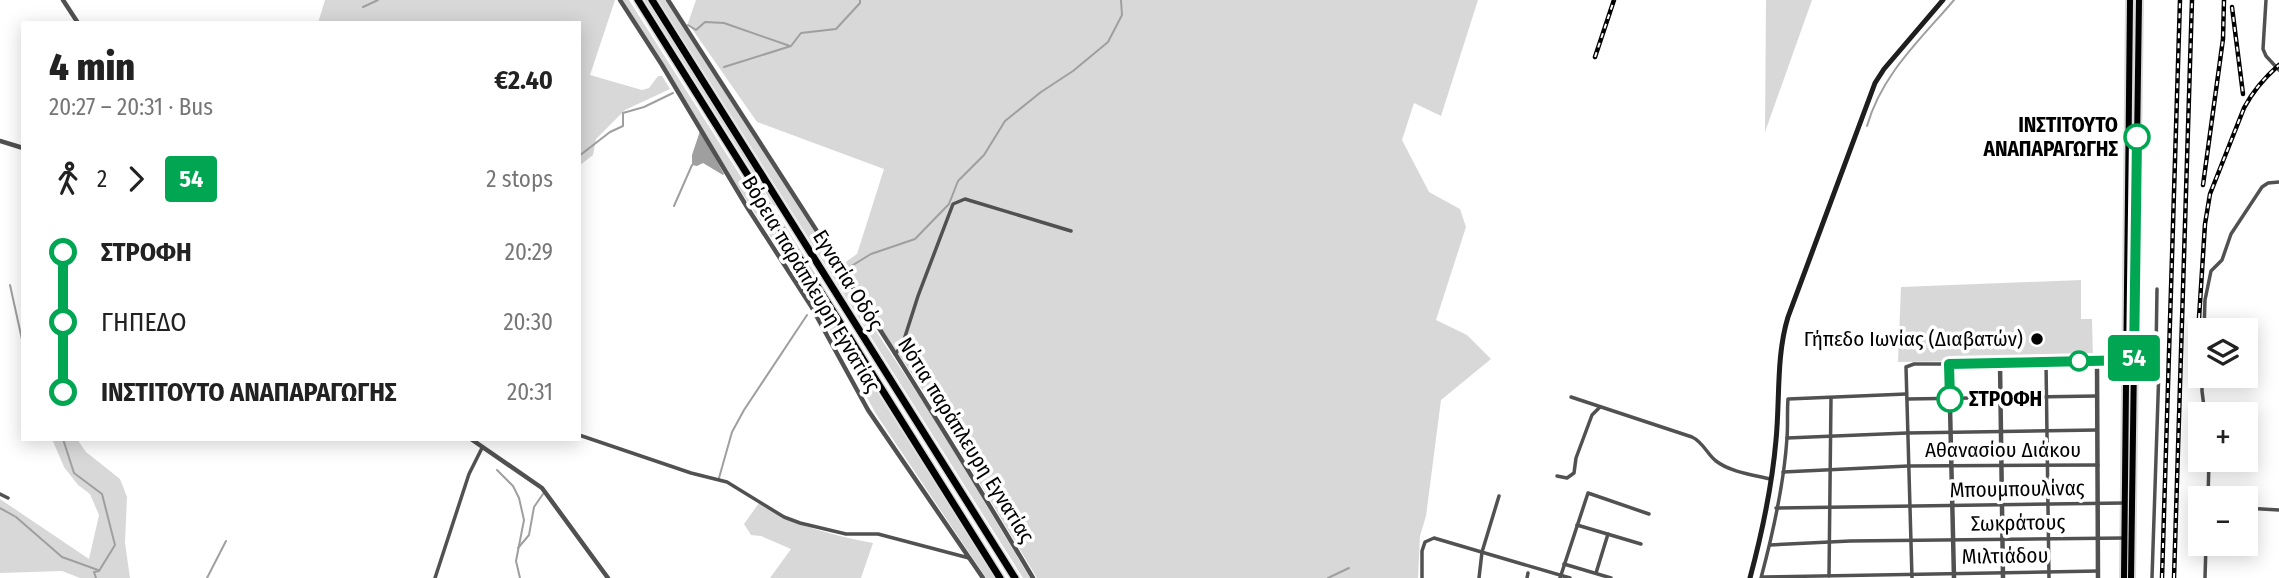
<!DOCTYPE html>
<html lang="en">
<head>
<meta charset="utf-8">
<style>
	body { margin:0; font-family:"Fira Sans Condensed",sans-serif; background:#f6f6f6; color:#222; height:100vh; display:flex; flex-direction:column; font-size:26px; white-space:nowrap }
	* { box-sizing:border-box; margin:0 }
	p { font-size:23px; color:#767676 }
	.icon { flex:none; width:38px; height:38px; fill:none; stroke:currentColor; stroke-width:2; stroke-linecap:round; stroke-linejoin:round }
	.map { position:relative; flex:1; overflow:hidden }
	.sheet { position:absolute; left:21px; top:21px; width:560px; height:420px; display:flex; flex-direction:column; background:#fff; border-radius:0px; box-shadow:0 4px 18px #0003 }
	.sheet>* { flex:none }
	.badge { padding:0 14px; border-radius:5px; font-size:24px; line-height:46px }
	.tools { position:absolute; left:2188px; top:318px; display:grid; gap:14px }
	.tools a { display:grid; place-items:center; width:70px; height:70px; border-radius:0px; background:#fff; box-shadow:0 4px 18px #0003; font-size:35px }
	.map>.badge { position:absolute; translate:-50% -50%; box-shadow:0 0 0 4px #fff }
	.legs { display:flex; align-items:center; gap:10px; height:77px; padding:0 28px; font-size:23px }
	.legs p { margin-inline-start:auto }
	.head { display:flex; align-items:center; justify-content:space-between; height:119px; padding:0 28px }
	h1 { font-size:38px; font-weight:800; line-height:52px }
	ul { padding:0 28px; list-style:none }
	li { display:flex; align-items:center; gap:24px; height:70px; font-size:26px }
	li i { display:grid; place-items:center; width:10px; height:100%; margin:0 9px; background:currentColor }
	li i::after { content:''; width:18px; height:18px; margin:-9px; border:5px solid; border-radius:50%; background:#fff }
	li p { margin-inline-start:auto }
	li:first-child i { background:linear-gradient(#0000 50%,currentColor 0) }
	li:last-child i { background:linear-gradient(currentColor 50%,#0000 0) }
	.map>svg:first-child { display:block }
	.green { fill:#d8d8d8 }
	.water { fill:#9f9f9f }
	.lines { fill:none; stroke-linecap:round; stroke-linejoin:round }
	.stream { stroke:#9f9f9f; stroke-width:2 }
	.primary-casing { stroke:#dbdbdb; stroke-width:10 }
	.motorway-casing { stroke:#dbdbdb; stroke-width:10 }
	.minor { stroke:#515151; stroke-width:3.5 }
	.tertiary { stroke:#515151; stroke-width:4.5 }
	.secondary { stroke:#1e1e1e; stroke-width:5 }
	.primary { stroke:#000; stroke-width:6 }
	.motorway { stroke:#000; stroke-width:7 }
	.rail-casing { stroke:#000; stroke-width:4.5 }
	.rail { stroke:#fff; stroke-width:2; stroke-dasharray:5; stroke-linecap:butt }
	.line-1-casing { stroke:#fff; stroke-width:16 }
	.line-1 { stroke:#00a651; stroke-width:10 }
	.stop-1-dot { fill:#fff; stroke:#00a651; stroke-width:3.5 }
	.poi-dot { fill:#000; stroke:#fff; stroke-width:2.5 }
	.labels { text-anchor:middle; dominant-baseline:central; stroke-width:7; stroke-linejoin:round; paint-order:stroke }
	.stop-label { font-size:21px; font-weight:bold; fill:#000; stroke:#fff; text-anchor:end }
	.street-label { font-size:21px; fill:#000; stroke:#fff }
	.poi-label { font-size:21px; fill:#000; stroke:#fff; text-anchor:end }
</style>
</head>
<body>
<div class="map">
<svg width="2279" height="578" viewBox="0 0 2279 578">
	<rect width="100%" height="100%" fill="#fff"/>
	<g class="green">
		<polygon points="325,0 615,0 590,75 642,90 649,88 658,76 662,76 670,89 625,110 596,139 593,155 579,166 579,23 318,23"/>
		<polygon points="623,0 629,0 995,578 986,578 876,414 822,315 738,187"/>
		<polygon points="644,0 647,0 776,205 774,206"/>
		<polygon points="658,0 665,0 786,186 868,319 937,423 1030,578 1023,578"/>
		<polygon points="696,0 1478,0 1441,116 1414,103 1402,140 1429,192 1460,209 1466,227 1436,320 1467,335 1491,359 1441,400 1426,516 1420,536 1418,578 1037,578 937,412 840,266 857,254 884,169 757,122 688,23"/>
		<polygon points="1766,0 1812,0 1765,132"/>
		<polygon points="2081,280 2081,319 2092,319 2093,359 1898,362 1901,287"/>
		<polygon points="52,439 77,439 86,452 120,479 127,497 125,543 130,578 80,578 62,571 0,573 0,499 89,559 99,515 90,494 78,485 64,467"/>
		<path d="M 759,503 C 794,526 832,535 873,543 L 861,578 L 770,578 L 791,549 L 761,536 L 751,535 L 744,524 Z"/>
	</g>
	<polygon class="water" points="700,131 724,174 723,175 703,163 697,166 692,165 692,155"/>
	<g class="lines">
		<g class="stream">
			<polyline points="363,7 378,0"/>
			<polyline points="688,25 696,30 705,22 724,23 790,46"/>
			<polyline points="724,67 791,46 801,33 836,29 860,3 860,0"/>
			<path d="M 1867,126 C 1882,74 1920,40 1954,0"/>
			<polyline points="579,156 610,132 623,126 623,113 644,107 673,93"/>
			<polyline points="674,206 692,165"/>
			<polyline points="845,270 871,254 915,239 949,204 958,181 984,155 1005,121 1041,92 1073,71 1108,42 1122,15 1121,0"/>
			<polyline points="10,285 23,344"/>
			<polyline points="63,439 74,473 102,494 115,545 99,571 94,572 96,578"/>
			<polyline points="497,470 513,486 519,498 524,520 516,561 520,578"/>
			<polyline points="719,478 732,432 744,410 807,315"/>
			<polyline points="0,508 16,517 62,557 98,570"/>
			<polyline points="518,548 529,535 534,507 543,494"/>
			<polyline points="207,578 226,541"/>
			<polyline points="1328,578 1349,568"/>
		</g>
		<defs>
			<g id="primary">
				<polyline points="2116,360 2126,348"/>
				<polyline points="2124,578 2130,0"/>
				<polyline points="2131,578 2139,0"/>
			</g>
			<g id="motorway">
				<polyline points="638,0 1000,578"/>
				<polyline points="652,0 1015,578"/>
			</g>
		</defs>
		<use href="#primary" class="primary-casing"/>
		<use href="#motorway" class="motorway-casing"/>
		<g class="minor">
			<polyline points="2266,0 2263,49 2266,56 2279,70"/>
			<polyline points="2204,331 2205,300 2211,271 2222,260 2231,234 2262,187 2268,183 2279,182"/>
			<polyline points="895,354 902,346 918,296 953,204 965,199 1071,231"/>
			<polyline points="2134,360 2156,360"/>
			<polyline points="2046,363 2049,578"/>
			<polyline points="2202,376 2202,391 2205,415"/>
			<path d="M 1571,397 L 1692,437 C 1703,442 1707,454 1716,461 C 1730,472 1754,475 1770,479"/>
			<polyline points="1907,399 2097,396"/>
			<polyline points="579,435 691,473 727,482 784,517 800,523 846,534 878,534 969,558"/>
			<polyline points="1787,438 1907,433 2097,430"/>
			<polyline points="1783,472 1908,466 2098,465"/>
			<polyline points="1557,476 1567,478 1574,473 1576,458 1592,415 1600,407"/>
			<polyline points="0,494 8,498"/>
			<polyline points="2208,499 2209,460"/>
			<polyline points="1776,508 2124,503"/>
			<polyline points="2245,508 2279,510"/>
			<polyline points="1577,525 1641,544"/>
			<polyline points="1770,545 1850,541 2125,538"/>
			<polyline points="1564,564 1611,578"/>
			<polyline points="1596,573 1608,534"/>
			<polyline points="1829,576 1831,398"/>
			<polyline points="1762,577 2098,571"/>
			<polyline points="435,578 469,474 482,448"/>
			<polyline points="1422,578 1422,551 1425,542 1434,538 1570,578"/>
			<polyline points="1479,578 1482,552 1499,496"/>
			<polyline points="1527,578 1528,573"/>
			<polyline points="1560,578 1588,493 1649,514"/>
			<path d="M 1761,578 C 1773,533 1784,484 1787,438 C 1788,425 1787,412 1788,399 L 1906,394"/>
			<polyline points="1912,578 1906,367 1914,364 1949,364"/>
			<polyline points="2152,578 2159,368 2156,354 2157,289"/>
			<polyline points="2205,578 2206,544"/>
		</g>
		<g class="tertiary">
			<polyline points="63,0 78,23"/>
			<polyline points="620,0 662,65 747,207 811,306 868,410 983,578"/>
			<path d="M 668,0 C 791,192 917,382 1033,578"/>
			<polyline points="0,141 23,148"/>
			<polyline points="2097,361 2098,578"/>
			<polyline points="2000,363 2003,578"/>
			<polyline points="471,439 542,488 608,578"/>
			<polyline points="1954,578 1949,364 2134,360"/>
		</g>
		<path class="secondary" d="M 1750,578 C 1762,533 1772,486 1776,440 C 1780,400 1776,356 1788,317 L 1875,83 L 1884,69 L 1943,0"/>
		<use href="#primary" class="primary"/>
		<use href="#motorway" class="motorway"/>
		<defs>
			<g id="rail">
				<polyline points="2232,7 2243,94"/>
				<polyline points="1595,57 1614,0"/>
				<polyline points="2203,185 2223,39 2224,0"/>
				<path d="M 2199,318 L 2205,224 L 2210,194 L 2244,108 C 2253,91 2264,78 2279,65"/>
				<polyline points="2162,578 2180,0"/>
				<polyline points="2174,578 2192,0"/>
			</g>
		</defs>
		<use href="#rail" class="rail-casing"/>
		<use href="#rail" class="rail"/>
	</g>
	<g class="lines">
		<defs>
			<polyline id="line-1" points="1950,399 1949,364 2134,360 2137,137"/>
		</defs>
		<use href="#line-1" class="line-1-casing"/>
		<use href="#line-1" class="line-1"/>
	</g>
	<g class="stop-1-dot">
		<circle cx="2137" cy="137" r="12"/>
		<circle cx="2079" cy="361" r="9"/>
		<circle cx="1950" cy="399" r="12"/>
	</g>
	<circle class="poi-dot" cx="2037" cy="339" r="7"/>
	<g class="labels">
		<g class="stop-label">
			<text x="2118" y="125">ΙΝΣΤΙΤΟΥΤΟ<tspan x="2118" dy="24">ΑΝΑΠΑΡΑΓΩΓΗΣ</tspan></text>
			<text x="1969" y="399" text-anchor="start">ΣΤΡΟΦΗ</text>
		</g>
		<g class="street-label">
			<text transform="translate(848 280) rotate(58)">Εγνατία Οδός</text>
			<text transform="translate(811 284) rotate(59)">Βόρεια παράπλευρη Εγνατίας</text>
			<text transform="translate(966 440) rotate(58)">Νότια παράπλευρη Εγνατίας</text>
			<text x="2003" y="450">Αθανασίου Διάκου</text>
			<text transform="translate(2017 489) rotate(-1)">Μπουμπουλίνας</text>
			<text transform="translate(2018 523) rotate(-1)">Σωκράτους</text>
			<text transform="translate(2005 556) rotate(-1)">Μιλτιάδου</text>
		</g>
		<g class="poi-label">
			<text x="2023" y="339">Γήπεδο Ιωνίας (Διαβατών)</text>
		</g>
	</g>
</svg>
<div class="tools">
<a><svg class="icon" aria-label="layers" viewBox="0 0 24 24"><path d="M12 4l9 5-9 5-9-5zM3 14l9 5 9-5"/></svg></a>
<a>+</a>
<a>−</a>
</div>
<b class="badge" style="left:2134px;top:358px;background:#00a651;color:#fff">54</b>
<section class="sheet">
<div class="head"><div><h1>4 min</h1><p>20:27 – 20:31 · Bus</p></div><b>€2.40</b></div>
<div class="legs"><svg class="icon" aria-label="walk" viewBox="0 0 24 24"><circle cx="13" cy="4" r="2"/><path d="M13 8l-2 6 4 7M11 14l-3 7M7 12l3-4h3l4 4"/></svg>2<svg class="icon" aria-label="forward" viewBox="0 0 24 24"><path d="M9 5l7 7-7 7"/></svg><b class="badge" style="background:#00a651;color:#fff">54</b><p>2 stops</p></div>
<ul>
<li><i style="color:#00a651"></i><b>ΣΤΡΟΦΗ</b><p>20:29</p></li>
<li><i style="color:#00a651"></i><span>ΓΗΠΕΔΟ</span><p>20:30</p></li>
<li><i style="color:#00a651"></i><b>ΙΝΣΤΙΤΟΥΤΟ ΑΝΑΠΑΡΑΓΩΓΗΣ</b><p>20:31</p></li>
</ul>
</section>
</div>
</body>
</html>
